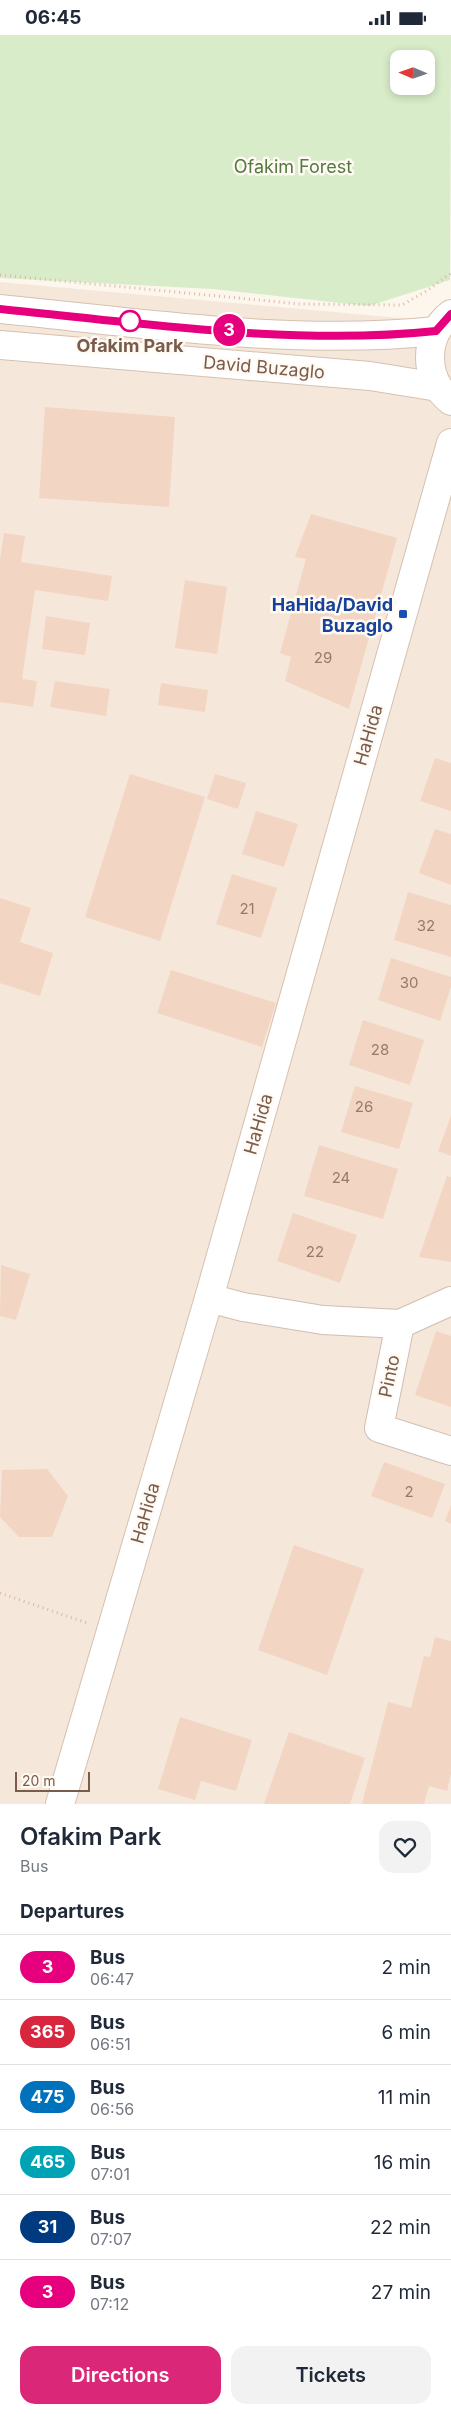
<!DOCTYPE html>
<html lang="en">
<head>
<meta charset="utf-8">
<style>
	body { margin:0; font-family:Inter,sans-serif; background:#f2f2f3; color:#1f2937; height:100vh; display:flex; flex-direction:column; font-size:19px; white-space:nowrap }
	* { box-sizing:border-box; margin:0 }
	p { font-size:16px; color:#747a83 }
	.icon { flex:none; width:28px; height:28px; fill:none; stroke:currentColor; stroke-width:2; stroke-linecap:round; stroke-linejoin:round }
	.map { position:relative; height:1769px; overflow:hidden }
	.details { display:flex; flex-direction:column; background:#fff; flex:1 }
	.details>* { flex:none }
	.badge { padding:0 10px; border-radius:16px; font-size:18px; line-height:32px }
	.needle { width:32px; rotate:272deg }
	.buttons { position:absolute; left:390px; top:15px; display:grid; gap:10px }
	.buttons a { display:grid; place-items:center; width:45px; height:45px; border-radius:10px; background:#fff; box-shadow:0 2px 8px #0003; font-size:25px }
	.scale { position:absolute; left:15px; bottom:12px; width:75px; box-sizing:border-box; padding-left:5px; border:2px solid #7a5c4d; border-top:0; font-size:14px; line-height:18px; white-space:nowrap; color:#7a5c4d; -webkit-text-stroke:4px #fffaf3; paint-order:stroke }
	.map>.badge { position:absolute; translate:-50% -50%; box-shadow:0 0 0 2px #fff }
	h2 { padding:0 20px; font-size:19px; line-height:45px }
	.round { display:grid; place-items:center; flex:none; width:52px; height:52px; border-radius:15px; background:#f2f2f3 }
	.summary { display:flex; align-items:center; justify-content:space-between; height:85px; padding:0 20px }
	h1 { font-size:24px; font-weight:600; line-height:38px }
	.cta { display:flex; gap:10px; margin-top:auto; padding:10px 20px }
	.cta a { flex:1; height:58px; border-radius:15px; background:#db2777; color:#fff; font-size:20px; font-weight:600; line-height:58px; text-align:center }
	.cta a+a { background:#f2f2f3; color:#1f2937 }
	ul { padding:0; list-style:none }
	li { display:flex; align-items:center; gap:15px; height:65px; padding:0 20px; border-top:1px solid #e0e1e3 }
	li div { flex:1 }
	li b { display:block; font-size:19px }
	li em { font-style:normal }
	li .badge { min-width:55px; font-weight:700; text-align:center }
	.status { display:flex; justify-content:space-between; align-items:center; height:35px; padding:0 25px; background:#fff; direction:ltr }
	.status svg { height:14px; fill:currentColor }
	.map>svg:first-child { display:block }
	.residential { fill:#f5e8da }
	.green { fill:#d8ecc9; fill-rule:evenodd }
	.building { fill:#f3d5c3 }
	.lines { fill:none; stroke-linecap:round; stroke-linejoin:round }
	.street-casing { stroke:#d1beb0; stroke-width:30 }
	.secondary-casing { stroke:#d6c0b0; stroke-width:30 }
	.path { stroke:#d9b8a5; stroke-width:3; stroke-dasharray:1 4; stroke-linecap:butt }
	.street { stroke:#fff; stroke-width:28 }
	.secondary { stroke:#fff; stroke-width:28 }
	.line-casing { stroke:#fff; stroke-width:11 }
	.line { stroke:#e6007e; stroke-width:8 }
	.stop-dot { fill:#fff; stroke:#e6007e; stroke-width:2.5 }
	.transit-dot { fill:#1a4fb4; stroke:#fffaf3; stroke-width:2 }
	.labels { text-anchor:middle; dominant-baseline:central; stroke-width:5; stroke-linejoin:round; paint-order:stroke }
	.number-label { font-size:15px; fill:#987a6a }
	.park-label { font-size:18px; fill:#537a41; stroke:#fffaf3 }
	.stop-label { font-size:18px; font-weight:bold; fill:#7a5c4d; stroke:#fffaf3 }
	.street-label { font-size:18px; fill:#7a5c4d; stroke:#fffaf3 }
	.transit-label { font-size:18px; font-weight:bold; fill:#164399; stroke:#fffaf3; text-anchor:end }
</style>
</head>
<body>
<div class="status"><b>06:45</b><svg viewBox="0 0 49 12"><path d="M0 12V9h3v3zM5 12V6h3v6zM10 12V3h3v9zM15 12V0h3v12zM26 1h20v11H26zM47 4h2v5h-2z"/></svg></div>
<div class="map">
<svg width="451" height="1769" viewBox="0 0 451 1769">
	<rect width="100%" height="100%" fill="#fdf6ec"/>
	<polygon class="residential" points="0,247 411,284 451,294 451,1769 0,1769"/>
	<path class="green" d="M 0,0 L 451,0 L 450,245 L 369,271 L 212,254 L 0,243 ZM 399,24 L 426,24 L 426,51 L 399,51 Z"/>
	<g class="building">
		<polygon points="45,372 175,382 169,472 39,463"/>
		<polygon points="311,479 397,503 349,674 285,646 291,622 280,618 306,524 295,522"/>
		<polygon points="4,498 25,501 21,527 112,541 108,566 35,555 22,644 37,646 33,672 0,667 0,524"/>
		<polygon points="185,545 227,552 217,619 175,613"/>
		<polygon points="46,581 90,588 85,620 42,614"/>
		<polygon points="55,646 110,654 106,681 50,672"/>
		<polygon points="161,648 208,655 205,677 158,670"/>
		<polygon points="435,723 451,728 451,776 420,766"/>
		<polygon points="130,739 205,762 160,906 85,882"/>
		<polygon points="215,739 246,748 238,774 207,764"/>
		<polygon points="256,776 298,789 284,832 242,819"/>
		<polygon points="435,794 451,799 451,850 419,838"/>
		<polygon points="232,839 277,853 261,903 216,889"/>
		<polygon points="408,857 451,870 451,922 394,905"/>
		<polygon points="0,863 31,873 20,907 53,918 40,961 0,948"/>
		<polygon points="391,923 451,942 451,952 440,986 378,965"/>
		<polygon points="171,935 276,968 262,1012 157,978"/>
		<polygon points="363,985 424,1005 410,1050 349,1030"/>
		<polygon points="355,1051 413,1068 399,1114 341,1097"/>
		<polygon points="451,1081 451,1121 438,1116"/>
		<polygon points="319,1110 398,1134 383,1184 304,1161"/>
		<polygon points="447,1141 451,1142 451,1227 419,1222"/>
		<polygon points="293,1178 357,1200 340,1248 277,1226"/>
		<polygon points="1,1230 30,1239 16,1285 0,1281"/>
		<polygon points="436,1296 451,1301 451,1372 415,1360"/>
		<polygon points="384,1427 445,1449 432,1483 371,1461"/>
		<polygon points="47,1434 68,1461 52,1502 19,1502 0,1482 2,1435"/>
		<polygon points="451,1470 451,1489 445,1486"/>
		<polygon points="294,1510 364,1534 327,1640 258,1615"/>
		<polygon points="435,1602 451,1606 451,1739 447,1756 429,1751 424,1769 362,1769 388,1667 411,1673 424,1621 430,1622"/>
		<polygon points="180,1682 252,1705 236,1756 201,1746 195,1765 158,1754"/>
		<polygon points="289,1697 365,1723 350,1769 264,1769"/>
	</g>
	<g class="lines">
		<defs>
			<g id="street">
				<polyline points="209,1263 243,1272 323,1285 400,1289 451,1266"/>
				<polyline points="400,1289 379,1393 451,1416"/>
			</g>
			<g id="secondary">
				<path d="M 0,274 C 141,288 295,311 436,296"/>
				<path d="M 451,279 C 423,301 423,344 451,366"/>
				<polyline points="0,310 370,341 438,352"/>
				<polyline points="60,1769 209,1263 451,408"/>
			</g>
		</defs>
		<use href="#street" class="street-casing"/>
		<use href="#secondary" class="secondary-casing"/>
		<g class="path">
			<polyline points="0,240 300,269 402,270 428,255 451,238"/>
			<polyline points="0,1558 87,1588"/>
		</g>
		<use href="#street" class="street"/>
		<use href="#secondary" class="secondary"/>
	</g>
	<g class="lines">
		<defs>
			<path id="line" d="M 0,274 C 141,288 295,311 436,296 L 451,279"/>
		</defs>
		<use href="#line" class="line-casing"/>
		<use href="#line" class="line"/>
	</g>
	<circle class="stop-dot" cx="130" cy="286" r="10"/>
	<rect class="transit-dot" x="398" y="574" width="10" height="10" rx="2.5"/>
	<g class="labels">
		<g class="number-label">
			<text x="323" y="622">29</text>
			<text x="247" y="873">21</text>
			<text x="426" y="890">32</text>
			<text x="409" y="947">30</text>
			<text x="380" y="1014">28</text>
			<text x="364" y="1071">26</text>
			<text x="341" y="1142">24</text>
			<text x="315" y="1216">22</text>
			<text x="409" y="1456">2</text>
		</g>
		<g class="park-label">
			<text x="293" y="131">Ofakim Forest</text>
		</g>
		<g class="stop-label">
			<text x="130" y="310">Ofakim Park</text>
		</g>
		<g class="street-label">
			<text transform="translate(264 332) rotate(5)">David Buzaglo</text>
			<text transform="translate(368 700) rotate(-74)">HaHida</text>
			<text transform="translate(258 1089) rotate(-74)">HaHida</text>
			<text transform="translate(389 1341) rotate(-78)">Pinto</text>
			<text transform="translate(145 1478) rotate(-74)">HaHida</text>
		</g>
		<g class="transit-label">
			<text x="393" y="569">HaHida/David<tspan x="393" dy="21">Buzaglo</tspan></text>
		</g>
	</g>
</svg>
<div class="buttons">
<a><svg class="needle" viewBox="-14 -14 28 28"><path d="M0-13l5 13h-10z" fill="#e53935"/><path d="M0 13l5-13h-10z" fill="#747a83"/></svg></a>
</div>
<div class="scale">20 m</div>
<b class="badge" style="left:229px;top:295px;background:#e6007e;color:#fff">3</b>
</div>
<section class="details">
<div class="summary"><div><h1>Ofakim Park</h1><p>Bus</p></div><a class="round"><svg class="icon" aria-label="heart" viewBox="0 0 24 24"><path d="M12 20l-8-8c-3-5 5-10 8-4 3-6 11-1 8 4z"/></svg></a></div>
<h2>Departures</h2>
<ul>
<li><span class="badge" style="background:#e6007e;color:#fff">3</span><div><b>Bus</b><p>06:47</p></div><em>2 min</em></li>
<li><span class="badge" style="background:#d7263d;color:#fff">365</span><div><b>Bus</b><p>06:51</p></div><em>6 min</em></li>
<li><span class="badge" style="background:#0072bc;color:#fff">475</span><div><b>Bus</b><p>06:56</p></div><em>11 min</em></li>
<li><span class="badge" style="background:#00a3b4;color:#fff">465</span><div><b>Bus</b><p>07:01</p></div><em>16 min</em></li>
<li><span class="badge" style="background:#003b80;color:#fff">31</span><div><b>Bus</b><p>07:07</p></div><em>22 min</em></li>
<li><span class="badge" style="background:#e6007e;color:#fff">3</span><div><b>Bus</b><p>07:12</p></div><em>27 min</em></li>
</ul>
<div class="cta"><a>Directions</a><a>Tickets</a></div>
</section>
</body>
</html>
